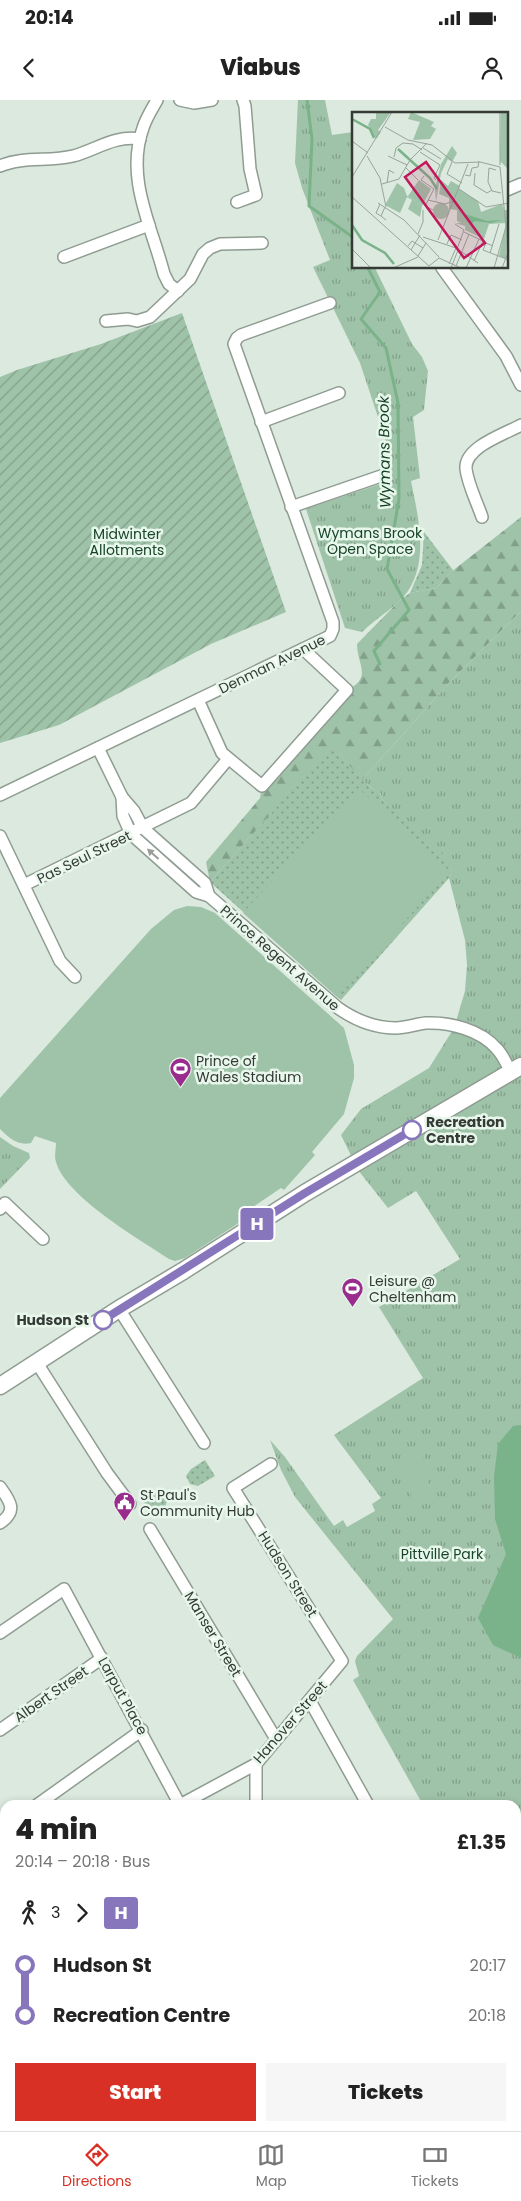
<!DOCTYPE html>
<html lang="en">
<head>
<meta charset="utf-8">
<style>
	body { margin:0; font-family:Poppins,sans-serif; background:#f6f6f6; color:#222; height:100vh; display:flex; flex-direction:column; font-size:19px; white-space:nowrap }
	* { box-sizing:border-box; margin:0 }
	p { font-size:16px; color:#767676 }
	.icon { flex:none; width:28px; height:28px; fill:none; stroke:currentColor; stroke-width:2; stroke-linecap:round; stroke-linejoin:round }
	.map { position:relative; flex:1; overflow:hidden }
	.details { position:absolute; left:0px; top:1700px; width:521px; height:331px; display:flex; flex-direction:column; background:#fff; border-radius:15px 15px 0 0; box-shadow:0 2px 8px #0003 }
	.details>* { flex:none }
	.badge { padding:0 10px; border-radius:4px; font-size:18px; line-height:32px }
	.map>.badge { position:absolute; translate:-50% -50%; box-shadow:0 0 0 2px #fff }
	.legs { display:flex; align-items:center; gap:8px; height:55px; padding:0 15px; font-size:16px }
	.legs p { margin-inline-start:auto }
	.head { display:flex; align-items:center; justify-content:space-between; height:85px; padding:0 15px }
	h1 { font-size:28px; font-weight:800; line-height:38px }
	.action { display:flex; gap:10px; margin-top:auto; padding:10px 15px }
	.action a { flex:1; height:58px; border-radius:0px; background:#d93025; color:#fff; font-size:20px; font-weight:800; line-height:58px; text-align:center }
	.action a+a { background:#f6f6f6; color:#222 }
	ul { padding:0 15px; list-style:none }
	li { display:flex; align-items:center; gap:18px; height:50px; font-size:19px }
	li i { display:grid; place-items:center; width:8px; height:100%; margin:0 6px; background:currentColor }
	li i::after { content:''; width:12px; height:12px; margin:-6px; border:4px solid; border-radius:50%; background:#fff }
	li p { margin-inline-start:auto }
	li:first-child i { background:linear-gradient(#0000 50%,currentColor 0) }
	li:last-child i { background:linear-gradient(currentColor 50%,#0000 0) }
	.status { display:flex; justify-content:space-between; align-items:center; height:35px; padding:0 25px; background:#fff; direction:ltr }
	.status svg { height:14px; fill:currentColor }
	header { display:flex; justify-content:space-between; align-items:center; height:65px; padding:0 15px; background:#fff; font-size:22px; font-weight:800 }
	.tabs { display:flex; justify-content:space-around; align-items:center; height:70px; border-top:1px solid #e0e0e0; background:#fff; font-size:14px; color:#767676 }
	.tabs a { display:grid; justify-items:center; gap:2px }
	.tabs .on { color:#d93025 }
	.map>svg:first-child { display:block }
	.grass { fill:url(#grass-dots) }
	.forest { fill:url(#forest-firs) }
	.park { fill:url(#park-tufts) }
	.garden { fill:url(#garden-furrows) }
	.pitch { fill:#9fc3a8 }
	.water { fill:#7ab38a }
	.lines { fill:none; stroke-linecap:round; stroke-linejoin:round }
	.stream { stroke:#7ab38a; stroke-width:3 }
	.street-casing { stroke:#8f9c92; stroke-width:14 }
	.secondary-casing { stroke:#8f9c92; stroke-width:19 }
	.street { stroke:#fff; stroke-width:11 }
	.secondary { stroke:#fff; stroke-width:16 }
	.oneway { fill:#9a9c9a }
	.line-1-casing { stroke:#fff; stroke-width:11 }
	.line-1 { stroke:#8876bd; stroke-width:8 }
	.stop-1-dot { fill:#fff; stroke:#8876bd; stroke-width:2.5 }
	.labels { text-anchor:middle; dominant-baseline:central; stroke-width:5; stroke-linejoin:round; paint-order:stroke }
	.park-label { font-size:14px; fill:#184428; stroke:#e8f7eb }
	.street-label { font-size:14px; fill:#353a36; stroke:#e8f7eb }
	.poi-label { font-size:14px; fill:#353a36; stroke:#e8f7eb; text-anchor:start }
	.stop-label { font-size:14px; font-weight:bold; fill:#353a36; stroke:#e8f7eb; text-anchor:start }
	.water-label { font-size:15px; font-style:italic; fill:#133f24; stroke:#e8f7eb }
	.inset-river { fill:none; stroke:#7ab38a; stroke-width:2.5 }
	.inset-road { fill:none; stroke:#99a39b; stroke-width:1 }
	.view { fill:#c2185b; fill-opacity:0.15; stroke:#c2185b; stroke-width:2.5 }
	.inset-edge { fill:none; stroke:#353a36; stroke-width:2.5 }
</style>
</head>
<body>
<div class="status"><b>20:14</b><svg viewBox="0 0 49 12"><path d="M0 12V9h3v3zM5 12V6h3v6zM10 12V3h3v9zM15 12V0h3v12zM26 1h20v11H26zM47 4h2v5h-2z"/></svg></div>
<header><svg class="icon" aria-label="back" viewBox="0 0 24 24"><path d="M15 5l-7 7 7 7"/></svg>Viabus<svg class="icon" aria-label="person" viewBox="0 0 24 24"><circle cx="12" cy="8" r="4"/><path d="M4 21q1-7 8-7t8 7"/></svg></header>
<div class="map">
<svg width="521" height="2031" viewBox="0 0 521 2031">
	<defs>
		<pattern id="grass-dots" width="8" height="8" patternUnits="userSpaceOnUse" patternTransform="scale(1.25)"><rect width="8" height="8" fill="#9fc3a8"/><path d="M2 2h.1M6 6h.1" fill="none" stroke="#829f8a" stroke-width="1.8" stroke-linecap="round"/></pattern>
		<pattern id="forest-firs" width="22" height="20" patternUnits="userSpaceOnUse" patternTransform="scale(1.25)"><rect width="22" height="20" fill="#9fc3a8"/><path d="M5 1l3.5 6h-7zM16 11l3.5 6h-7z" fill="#829f8a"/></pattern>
		<pattern id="park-tufts" width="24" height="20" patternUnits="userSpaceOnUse" patternTransform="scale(1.25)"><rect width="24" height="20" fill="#9fc3a8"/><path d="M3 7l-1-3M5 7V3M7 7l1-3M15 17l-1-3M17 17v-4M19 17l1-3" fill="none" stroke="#829f8a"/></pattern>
		<pattern id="garden-furrows" width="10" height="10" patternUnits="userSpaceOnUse" patternTransform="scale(1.25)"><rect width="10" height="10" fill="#9fc3a8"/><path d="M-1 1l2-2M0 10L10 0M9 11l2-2" fill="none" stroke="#829f8a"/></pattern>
	</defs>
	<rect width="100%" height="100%" fill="#dbe9de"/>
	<g class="grass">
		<polygon points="424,432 453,470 436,488 410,493 422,465"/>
		<path d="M 332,644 C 344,659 356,673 369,686 C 375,692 381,690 382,699 L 444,753 L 445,762 L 452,772 L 449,778 L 341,900 L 210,782 Z"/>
		<polygon points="205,1360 215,1376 198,1386 190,1384 186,1376 191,1369"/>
		<polygon points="158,1392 163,1394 167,1401 165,1407 153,1415 142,1400"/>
	</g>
	<path class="forest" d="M 521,417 L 521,511 L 449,583 L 362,680 L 332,645 L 210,782 L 206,762 L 260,698 L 262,686 L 347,590 C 373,578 357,564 357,544 L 399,501 L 410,493 L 436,488 L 451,472 Z"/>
	<g class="park">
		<path d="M 298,0 L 325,0 L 332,35 L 353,32 L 354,168 L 375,168 L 412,244 L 422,257 L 428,271 L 424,310 L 413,317 L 420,378 L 411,381 C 418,416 429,459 408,491 C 397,507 376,518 362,532 L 345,528 L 306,409 L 392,380 L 389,350 L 360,263 L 313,167 L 330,160 L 302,88 L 295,63 Z"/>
		<polygon points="521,511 521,1881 516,1873 516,1705 423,1705 353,1580 359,1576 355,1561 357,1556 393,1519 295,1397 281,1370 270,1340 285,1357 334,1426 343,1420 347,1427 375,1411 372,1404 381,1398 334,1335 423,1278 379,1207 460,1159 416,1091 388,1108 358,1070 341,1035 361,1009 429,968 454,928 465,891 467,865 465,840 449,778 452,772 444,762 444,753 437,751 382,699 381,694 374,690 362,680 449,583"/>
		<polygon points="0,1037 13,1046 29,1053 30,1058 0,1089"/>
	</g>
	<polygon class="garden" points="182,213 286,512 211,544 59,625 0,643 0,277 17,270 101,244"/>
	<g class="pitch">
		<polygon points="358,688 449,771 337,897 243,813"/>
		<path d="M 187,806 L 201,807 L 215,813 L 344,928 L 354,965 L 354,978 L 344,1014 L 312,1052 L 315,1055 L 284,1090 L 281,1088 L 244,1113 L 248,1117 L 185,1158 L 175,1161 L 169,1159 C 139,1139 66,1097 56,1062 C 54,1056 56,1049 56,1043 L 35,1036 L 31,1043 C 18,1046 9,1038 0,1029 L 0,998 L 151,829 L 174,810 Z"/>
		<polygon points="423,1353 431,1396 412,1400 403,1357"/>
	</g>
	<polygon class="water" points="521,1325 521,1558 493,1545 478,1518 506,1454 495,1419 494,1377 498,1344 513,1326"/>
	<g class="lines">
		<g class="stream">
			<polyline points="307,0 312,39 309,106 354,138"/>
			<polyline points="368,168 380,192 361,219 386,248 398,303 399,399 387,469 409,510 374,551 380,564"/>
		</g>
		<defs>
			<g id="street">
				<path d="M 157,0 C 152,9 146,18 143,28 C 125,78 152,127 164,174 L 169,184 L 178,191"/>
				<polyline points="180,0 194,3 212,0"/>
				<path d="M 0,66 C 23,56 49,62 73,56 C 96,50 114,35 140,39"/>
				<polyline points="507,90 521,84"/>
				<polyline points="237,102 256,95 250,69 245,6 243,0"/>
				<polyline points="64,157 149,125"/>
				<polyline points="442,168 506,256 521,285"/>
				<polyline points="106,221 128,219 137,221 150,217 190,179 203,154 210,148 220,144 262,143"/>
				<polyline points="261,322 339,293"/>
				<polyline points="291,407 381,376"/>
				<path d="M 482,417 C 477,402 468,385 466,369 C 464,347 505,334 521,325"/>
				<polyline points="198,600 222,653 262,686 347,590 303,549"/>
				<polyline points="98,648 122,697 134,711 143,728 205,783 209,796"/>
				<polyline points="0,695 330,536 333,529 333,522 234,244 237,238 241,235 330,203"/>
				<path d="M 122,697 L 123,716 L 131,734 L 196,792 L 209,796 L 338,908 C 355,920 374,928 396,928 C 406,928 416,924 426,923 C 450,922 481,930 497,949 C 503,955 507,965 511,972"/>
				<polyline points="0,736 60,861 75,877"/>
				<polyline points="24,785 191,703 228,659"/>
				<polyline points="0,1109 5,1103 43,1139"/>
				<polyline points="119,1209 204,1343"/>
				<polyline points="37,1263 107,1373 130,1404"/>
				<path d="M 0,1387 C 10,1401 18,1411 0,1423"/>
				<polyline points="150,1429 276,1639"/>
				<polyline points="0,1533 64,1489 180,1705"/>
				<polyline points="310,1601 368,1705"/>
				<polyline points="0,1630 102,1558"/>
				<polyline points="256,1664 256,1705"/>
				<polyline points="37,1705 142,1630"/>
				<polyline points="180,1705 256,1664 342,1561 233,1388 271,1364"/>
				<polyline points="0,1731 5,1727"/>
				<polyline points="0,1801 5,1811"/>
				<polyline points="0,1832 5,1829"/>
				<polyline points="0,1935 5,1932"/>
				<polyline points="516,1965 521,1973"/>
				<polyline points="516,1984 521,1981"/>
				<polyline points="80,2026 82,2031"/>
				<polyline points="26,2029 31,2026"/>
				<polyline points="195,2031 196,2026"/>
				<polyline points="259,2031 266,2026"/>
				<polyline points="417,2031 426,2026"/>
			</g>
			<polyline id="secondary" points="0,1286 119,1209 183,1171 305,1093 521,966"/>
		</defs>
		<use href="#street" class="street-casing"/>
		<use href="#secondary" class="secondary-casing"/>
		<use href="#street" class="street"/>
		<use href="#secondary" class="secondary"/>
	</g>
	<defs><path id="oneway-solid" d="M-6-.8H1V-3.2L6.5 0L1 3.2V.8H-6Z" transform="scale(1.25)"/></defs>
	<use class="oneway" href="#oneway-solid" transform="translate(153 754) rotate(-138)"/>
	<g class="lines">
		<defs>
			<polyline id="line-1" points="103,1220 305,1093 412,1030"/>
		</defs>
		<use href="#line-1" class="line-1-casing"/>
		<use href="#line-1" class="line-1"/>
	</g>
	<defs>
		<symbol id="stadium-pin" viewBox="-11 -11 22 30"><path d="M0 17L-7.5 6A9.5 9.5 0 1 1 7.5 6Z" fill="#992c8d" stroke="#e8f7eb"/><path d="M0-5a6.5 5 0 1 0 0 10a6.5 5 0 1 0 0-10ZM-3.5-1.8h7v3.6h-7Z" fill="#fff"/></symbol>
		<symbol id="civic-pin" viewBox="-11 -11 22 30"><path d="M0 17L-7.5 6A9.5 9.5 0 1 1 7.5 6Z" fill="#992c8d" stroke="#e8f7eb"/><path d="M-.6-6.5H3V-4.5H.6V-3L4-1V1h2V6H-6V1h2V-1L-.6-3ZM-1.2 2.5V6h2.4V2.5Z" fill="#fff"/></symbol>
	</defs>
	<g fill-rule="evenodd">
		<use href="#stadium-pin" x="168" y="956" width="25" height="34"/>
		<use href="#stadium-pin" x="340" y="1176" width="25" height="34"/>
		<use href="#civic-pin" x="112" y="1390" width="25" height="34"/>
	</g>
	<g class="stop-1-dot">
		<circle cx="412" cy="1030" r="9"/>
		<circle cx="103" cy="1220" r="9"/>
	</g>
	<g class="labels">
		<g class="park-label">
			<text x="370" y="433">Wymans Brook<tspan x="370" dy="16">Open Space</tspan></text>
			<text x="127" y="434">Midwinter<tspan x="127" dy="16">Allotments</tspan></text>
			<text x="442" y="1454">Pittville Park</text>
		</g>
		<g class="street-label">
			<text transform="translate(272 564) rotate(-26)">Denman Avenue</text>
			<text transform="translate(84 757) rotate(-26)">Pas Seul Street</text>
			<text transform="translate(280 858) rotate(41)">Prince Regent Avenue</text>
			<text transform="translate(288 1474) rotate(58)">Hudson Street</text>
			<text transform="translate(213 1534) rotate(59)">Manser Street</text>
			<text transform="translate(51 1594) rotate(-35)">Albert Street</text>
			<text transform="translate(123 1596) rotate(61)">Larput Place</text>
			<text transform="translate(290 1622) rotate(-49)">Hanover Street</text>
		</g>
		<g class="poi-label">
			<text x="196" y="961">Prince of<tspan x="196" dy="16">Wales Stadium</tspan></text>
			<text x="369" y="1181">Leisure @<tspan x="369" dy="16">Cheltenham</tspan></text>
			<text x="140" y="1395">St Paul's<tspan x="140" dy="16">Community Hub</tspan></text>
		</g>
		<g class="stop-label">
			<text x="426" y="1022">Recreation<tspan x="426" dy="16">Centre</tspan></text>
			<text x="89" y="1220" text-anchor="end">Hudson St</text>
		</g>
		<g class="water-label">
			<text transform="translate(384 352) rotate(-91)">Wymans Brook</text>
		</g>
	</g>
	<g transform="translate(352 12)">
		<rect width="156" height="156" fill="#dbe9de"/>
		<path d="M 59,0 L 82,10 L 79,14 L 84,17 L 78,27 L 61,28 L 68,10 L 56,7 Z" fill="#9fc3a8"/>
		<path d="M 100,34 L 105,41 L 100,50 L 96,47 L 89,61 L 84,90 L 83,77 L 89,52 Z" fill="#9fc3a8"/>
		<path d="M 24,0 L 39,0 L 26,18 L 29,20 L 24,27 L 16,13 L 19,7 L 24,7 ZM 89,68 L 96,74 L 99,69 L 108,74 L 107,77 L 126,89 L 129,100 L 150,92 L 152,98 L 156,98 L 154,147 L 147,144 L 154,111 L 137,112 L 132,127 L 113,118 L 113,114 L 103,111 L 109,111 L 105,109 L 105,98 L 97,97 L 97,86 L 87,82 ZM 45,71 L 52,76 L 55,84 L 56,84 L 70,94 L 68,105 L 56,97 L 60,88 L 55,85 L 48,101 L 33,93 Z" fill="#9fc3a8"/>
		<path d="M 67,68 L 79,77 L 70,94 L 56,84 Z" fill="#9fc3a8"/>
		<path d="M 149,0 L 156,0 L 156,57 L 148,49 ZM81 99a8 8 0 1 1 16 0a8 8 0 1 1-16 0Z" fill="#9fc3a8"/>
		<path d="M 113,102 L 135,109 L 150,108 L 139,111 L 123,109 L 118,113 Z" fill="#7ab38a"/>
		<path class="inset-river" d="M 0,7 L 18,17 L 22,26M 46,37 L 78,66 L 85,77M 0,113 L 10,128 L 33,141 L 42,152"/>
		<path class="inset-road" d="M 33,15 L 56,28 L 80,33 L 103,51 L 128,50 L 148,55M 0,29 L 16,41M 71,36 L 89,47M 68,40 L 88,53 L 82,66 L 84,68M 15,44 L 28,66 L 34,95M 36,44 L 55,53M 42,45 L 44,36 L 51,31 L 61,32 L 70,38M 100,50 L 95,62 L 110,71M 148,53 L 148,0M 54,56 L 66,68M 144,58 L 137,56 L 136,70 L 140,79 L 149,81M 123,61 L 122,73 L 135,81 L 140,78M 113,63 L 118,64 L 120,56 L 126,55 L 127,49M 72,64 L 69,68 L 82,77 L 73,94 L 81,98M 0,65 L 40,0M 35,71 L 37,58 L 42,61M 30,72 L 47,67 L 58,48 L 75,31M 107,77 L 134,95 L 157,91M 0,85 L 77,154 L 87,146 L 109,156M 76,88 L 93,92 L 102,89M 26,91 L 52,108 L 87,145M 28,92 L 24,101 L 29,104M 33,95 L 29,104 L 34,108M 103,112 L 112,118 L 105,137M 112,120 L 131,129 L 122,149M 66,122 L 71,110 L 71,98M 71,125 L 104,136 L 126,151M 86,128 L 116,52M 95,132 L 99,123 L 110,128M 56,134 L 60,129 L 71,136M 141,134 L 134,131 L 131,138 L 157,148M 0,137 L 19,156M 59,138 L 68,123M 138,141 L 147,112M 66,144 L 74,131M 97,152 L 104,136M 104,154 L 117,122M 41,156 L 66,145M 99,156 L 106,138M 114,156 L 127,127M 142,156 L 154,115 L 148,55M 150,156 L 157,138"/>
		<path class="view" d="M 74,50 L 133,131 L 112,146 L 53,65 Z"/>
		<rect width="156" height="156" class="inset-edge"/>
	</g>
</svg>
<b class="badge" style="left:257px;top:1124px;background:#8876bd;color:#fff">H</b>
<section class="details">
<div class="head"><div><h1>4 min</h1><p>20:14 – 20:18 · Bus</p></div><b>£1.35</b></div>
<div class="legs"><svg class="icon" aria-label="walk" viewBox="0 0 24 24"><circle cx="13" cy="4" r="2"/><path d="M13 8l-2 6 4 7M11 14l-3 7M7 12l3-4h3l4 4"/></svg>3<svg class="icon" aria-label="forward" viewBox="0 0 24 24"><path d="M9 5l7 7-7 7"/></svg><b class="badge" style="background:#8876bd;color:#fff">H</b></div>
<ul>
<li><i style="color:#8876bd"></i><b>Hudson St</b><p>20:17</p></li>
<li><i style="color:#8876bd"></i><b>Recreation Centre</b><p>20:18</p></li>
</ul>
<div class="action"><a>Start</a><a>Tickets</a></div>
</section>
</div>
<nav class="tabs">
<a class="on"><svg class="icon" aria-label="directions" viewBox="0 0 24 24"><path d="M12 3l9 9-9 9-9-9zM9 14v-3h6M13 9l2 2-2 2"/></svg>Directions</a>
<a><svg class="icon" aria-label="map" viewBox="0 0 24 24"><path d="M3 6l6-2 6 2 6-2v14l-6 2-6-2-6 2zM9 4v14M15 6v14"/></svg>Map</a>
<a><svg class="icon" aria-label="tickets" viewBox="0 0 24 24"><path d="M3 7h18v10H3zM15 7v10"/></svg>Tickets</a>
</nav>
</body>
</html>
